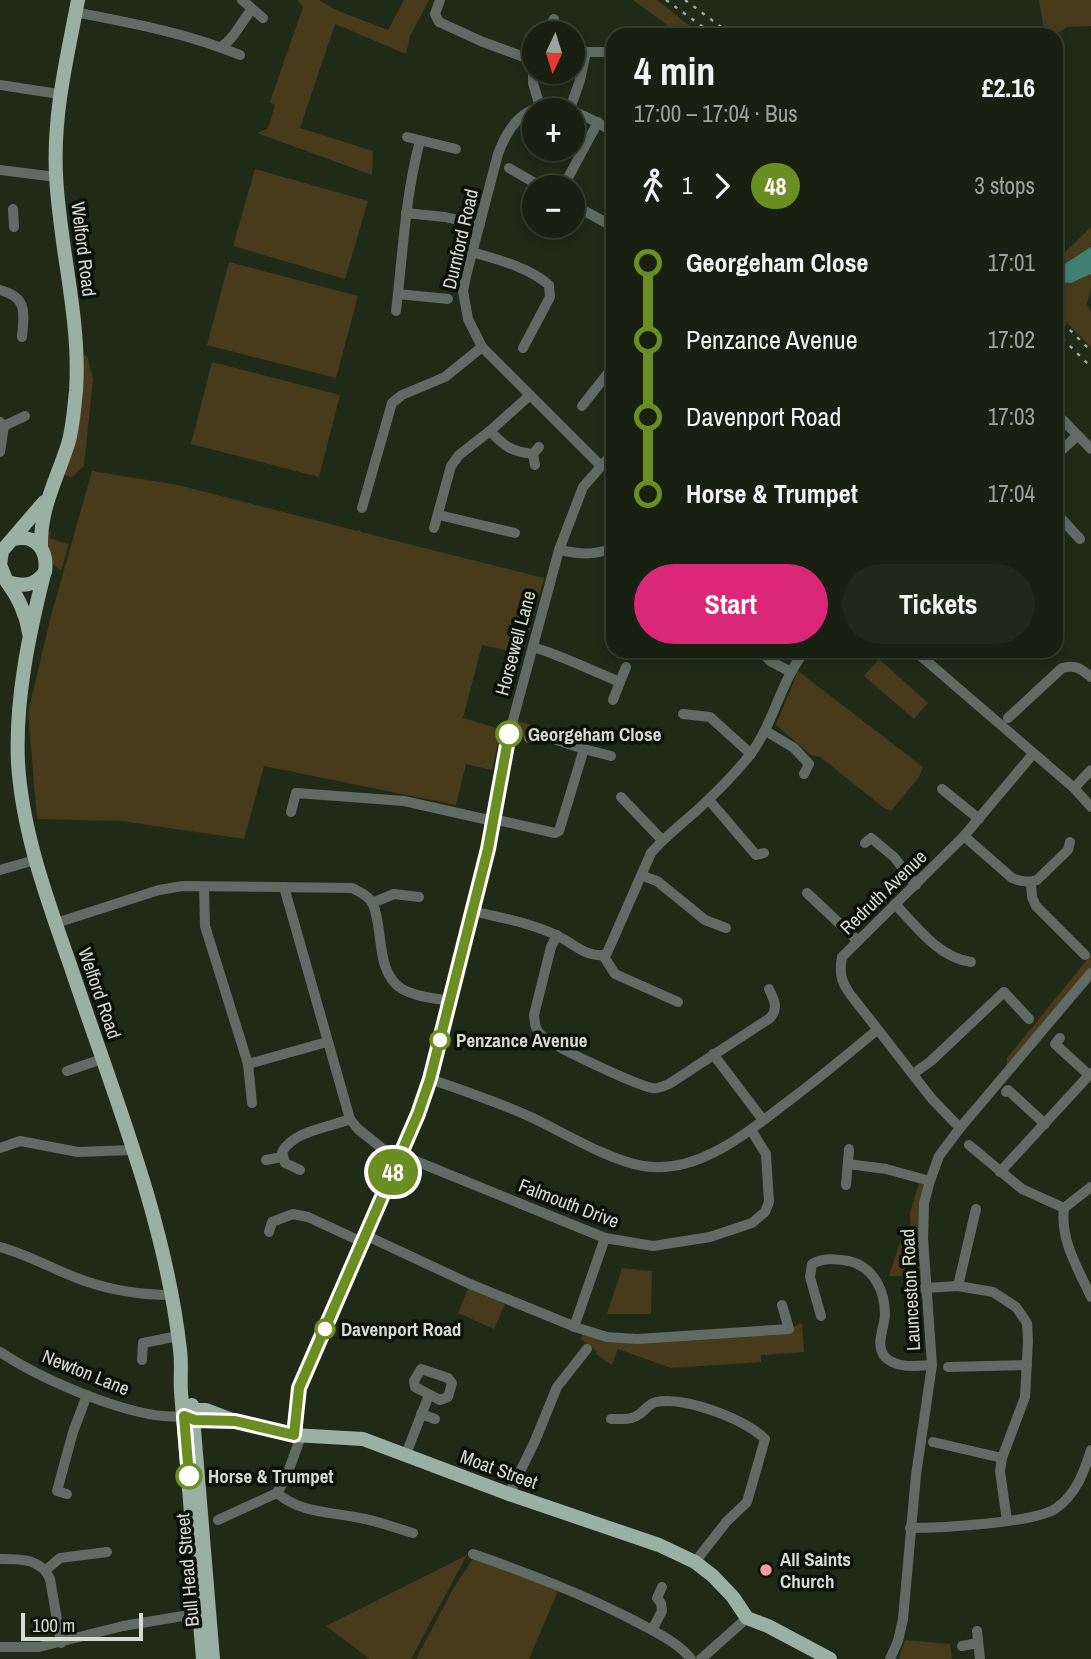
<!DOCTYPE html>
<html lang="en">
<head>
<meta charset="utf-8">
<style>
	body { margin:0; font-family:"Archivo Narrow",sans-serif; background:#20281a; color:#f1f3f6; height:100vh; display:flex; flex-direction:column; font-size:26px; white-space:nowrap }
	* { box-sizing:border-box; margin:0 }
	p { font-size:23px; color:#9ea39f }
	.icon { flex:none; width:38px; height:38px; fill:none; stroke:currentColor; stroke-width:2; stroke-linecap:round; stroke-linejoin:round }
	.map { position:relative; flex:1; overflow:hidden }
	.drawer { position:absolute; left:606px; top:28px; width:457px; height:630px; display:flex; flex-direction:column; background:#172011; border-radius:21px; box-shadow:0 4px 10px #0003,0 0 0 2px #363e31 }
	.drawer>* { flex:none }
	.badge { padding:0 14px; border-radius:23px; font-size:24px; line-height:46px }
	.needle { width:46px; rotate:184deg }
	.fabs { position:absolute; left:522px; top:21px; display:grid; gap:14px }
	.fabs a { display:grid; place-items:center; width:63px; height:63px; border-radius:50%; background:#172011; box-shadow:0 4px 10px #0003,0 0 0 2px #363e31; font-size:35px }
	.scale { position:absolute; left:21px; bottom:18px; width:122px; box-sizing:border-box; padding-left:7px; border:4px solid #d5ddd0; border-top:0; font-size:19px; line-height:24px; white-space:nowrap; color:#d5ddd0; -webkit-text-stroke:5px #0c1109; paint-order:stroke }
	.map>.badge { position:absolute; translate:-50% -50%; box-shadow:0 0 0 4px #fff }
	.legs { display:flex; align-items:center; gap:10px; height:77px; padding:0 28px; font-size:23px }
	.legs p { margin-inline-start:auto }
	.overview { display:flex; align-items:center; justify-content:space-between; height:119px; padding:0 28px }
	h1 { font-size:38px; font-weight:700; line-height:52px }
	.button { display:flex; gap:14px; margin-top:auto; padding:14px 28px }
	.button a { flex:1; height:80px; border-radius:42px; background:#db2777; color:#fff; font-size:28px; font-weight:700; line-height:80px; text-align:center }
	.button a+a { background:#20281a; color:#f1f3f6 }
	ul { padding:0 28px; list-style:none }
	li { display:flex; align-items:center; gap:24px; height:77px; font-size:26px }
	li i { display:grid; place-items:center; width:10px; height:100%; margin:0 9px; background:currentColor }
	li i::after { content:''; width:18px; height:18px; margin:-9px; border:5px solid; border-radius:50%; background:#172011 }
	li p { margin-inline-start:auto }
	li:first-child i { background:linear-gradient(#0000 50%,currentColor 0) }
	li:last-child i { background:linear-gradient(currentColor 50%,#0000 0) }
	.map>svg:first-child { display:block }
	.green { fill:#483b1c }
	.water { fill:#408073 }
	.lines { fill:none; stroke-linecap:round; stroke-linejoin:round }
	.minor { stroke:#606b64; stroke-width:10 }
	.major { stroke:#9ab0a2; stroke-width:14 }
	.rail { stroke:#9ea798; stroke-width:2.5; stroke-dasharray:3.5 7; stroke-linecap:butt }
	.line-1-casing { stroke:#fff; stroke-width:16 }
	.line-1 { stroke:#6b8e23; stroke-width:10 }
	.stop-1-dot { fill:#fff; stroke:#6b8e23; stroke-width:3.5 }
	.poi-dot { fill:#f59b9b; stroke:#0c1109; stroke-width:2.5 }
	.labels { text-anchor:middle; dominant-baseline:central; stroke-width:7; stroke-linejoin:round; paint-order:stroke }
	.street-label { font-size:19px; fill:#d5ddd0; stroke:#0c1109 }
	.stop-label { font-size:19px; font-weight:bold; fill:#d5ddd0; stroke:#0c1109; text-anchor:start }
	.poi-label { font-size:19px; font-weight:bold; fill:#d5ddd0; stroke:#0c1109; text-anchor:start }
</style>
</head>
<body>
<div class="map">
<svg width="1091" height="1659" viewBox="0 0 1091 1659">
	<rect width="100%" height="100%" fill="#1f2a17"/>
	<g class="green">
		<polygon points="297,0 319,0 336,10 388,30 404,0 429,0 410,36 406,54 335,24 300,128 373,151 372,175 257,133 268,128 275,105 270,102 303,7"/>
		<polygon points="633,0 657,0 697,32 695,35 681,35"/>
		<polygon points="1039,0 1091,0 1091,26 1067,27 1055,35 1045,35"/>
		<polygon points="255,169 368,201 345,279 233,246"/>
		<polygon points="1091,227 1091,247 1059,268 1055,262"/>
		<polygon points="229,262 358,296 336,378 207,345"/>
		<polygon points="1091,274 1091,289 1087,304 1091,312 1091,347 1055,311 1055,282 1071,283"/>
		<polygon points="75,353 87,356 93,379 84,466 72,477 58,473 70,440"/>
		<polygon points="212,362 340,395 319,477 191,444"/>
		<polygon points="92,471 178,485 358,531 359,529 361,532 544,578 523,654 482,645 463,718 501,729 492,770 466,764 456,805 264,766 244,839 121,821 37,819 28,712 51,616"/>
		<polygon points="41,531 51,532 50,538 67,544 69,543 61,571 46,557"/>
		<polygon points="879,659 928,703 914,719 864,676"/>
		<polygon points="798,671 923,767 919,777 891,811 884,808 820,757 811,755 776,725"/>
		<polygon points="513,720 533,725 535,733 529,738 509,734"/>
		<polygon points="1091,955 1091,973 1006,1070 1007,1058"/>
		<polygon points="920,1179 930,1181 926,1298 913,1298 911,1276 889,1276 902,1236 911,1234 910,1213"/>
		<polygon points="622,1268 652,1271 651,1314 607,1314"/>
		<polygon points="468,1289 505,1304 494,1329 458,1313"/>
		<polygon points="802,1323 804,1352 761,1355 761,1362 671,1368 618,1349 612,1365 596,1354 597,1351 581,1339 584,1330 607,1337 789,1329"/>
		<polygon points="467,1555 411,1659 370,1659 326,1626"/>
		<polygon points="475,1556 558,1591 529,1659 416,1659 453,1589"/>
		<polygon points="905,1640 950,1644 952,1659 899,1659"/>
	</g>
	<polygon class="water" points="1091,247 1091,274 1071,283 1055,282 1055,270"/>
	<g class="lines">
		<g class="minor">
			<polyline points="242,0 263,18"/>
			<polyline points="440,0 435,14 439,22 483,42 532,60"/>
			<path d="M 75,12 C 132,23 187,33 240,55"/>
			<polyline points="546,33 554,19"/>
			<polyline points="573,44 586,52 612,52"/>
			<path d="M 221,47 C 235,38 241,22 252,9"/>
			<polyline points="533,55 533,83 540,107"/>
			<polyline points="0,85 59,94"/>
			<polyline points="570,109 580,80 586,52"/>
			<polyline points="407,137 456,149"/>
			<polyline points="509,168 542,187"/>
			<polyline points="0,170 56,177"/>
			<polyline points="563,187 598,122"/>
			<polyline points="572,204 612,226"/>
			<polyline points="13,209 14,227"/>
			<polyline points="406,213 445,217 480,225"/>
			<path d="M 472,252 C 499,260 528,267 549,285 L 550,297 L 523,348"/>
			<path d="M 0,290 C 28,297 24,313 22,337"/>
			<polyline points="398,294 448,299"/>
			<polyline points="609,309 612,312"/>
			<path d="M 396,311 C 403,254 405,196 420,141"/>
			<polyline points="582,406 612,368"/>
			<polyline points="1055,412 1091,449"/>
			<polyline points="0,422 4,426 0,452"/>
			<polyline points="4,426 25,416"/>
			<path d="M 490,431 C 504,446 512,452 533,454"/>
			<polyline points="1055,456 1077,436"/>
			<polyline points="535,465 533,454 539,447"/>
			<path d="M 600,465 L 482,347 L 468,319 L 463,291 L 466,276 L 498,154 C 522,88 564,102 612,131"/>
			<polyline points="362,508 392,403 402,395 445,377 482,347"/>
			<polyline points="1055,512 1080,539"/>
			<polyline points="439,515 515,533"/>
			<polyline points="434,528 451,466 459,455 490,431 529,396"/>
			<path d="M 559,550 C 580,554 593,556 612,548"/>
			<path d="M 533,647 C 563,656 590,670 620,682 L 626,667"/>
			<polyline points="761,651 770,661 791,672"/>
			<polyline points="915,651 1074,788 1091,807"/>
			<polyline points="613,700 620,682"/>
			<polyline points="683,714 710,717 751,754"/>
			<path d="M 1008,718 L 1062,668 C 1076,664 1081,669 1091,677"/>
			<polyline points="766,731 794,748 809,764 804,774"/>
			<polyline points="529,738 535,733 584,749"/>
			<polyline points="1074,788 1091,770"/>
			<polyline points="942,789 979,819"/>
			<polyline points="621,797 662,840"/>
			<polyline points="709,800 756,855 764,853"/>
			<polyline points="291,812 296,793 404,801 493,821"/>
			<polyline points="493,819 555,833 559,831 584,749 611,756"/>
			<path d="M 964,836 L 1012,878 C 1021,882 1028,883 1037,880 L 1068,850 L 1070,842"/>
			<polyline points="865,843 871,838 894,857 916,885"/>
			<polyline points="0,870 35,860"/>
			<polyline points="643,876 657,881 705,920 726,928"/>
			<polyline points="1031,882 1032,897 1036,906 1085,955"/>
			<polyline points="204,887 205,926 248,1064 252,1103"/>
			<polyline points="284,887 350,1119 358,1129 398,1161"/>
			<polyline points="807,893 857,940"/>
			<polyline points="372,903 394,894 419,897"/>
			<path d="M 895,904 C 916,926 939,958 971,962"/>
			<path d="M 473,911 C 501,918 532,923 558,936 C 573,943 585,957 603,955 L 615,974 L 678,1002"/>
			<path d="M 56,923 L 159,890 L 183,886 L 352,888 C 360,892 369,896 373,904 C 384,931 375,972 402,989 C 416,997 434,998 449,1001"/>
			<path d="M 557,935 L 551,947 L 534,1015 C 535,1024 535,1029 541,1035 C 551,1046 637,1085 652,1088 C 658,1089 663,1086 669,1084 L 770,1018 C 779,1008 774,1000 769,989"/>
			<path d="M 603,955 L 607,953 L 651,853 C 664,838 679,826 694,813 C 714,795 733,776 750,755 C 774,723 780,682 805,651"/>
			<polyline points="1060,1038 1055,1044 1089,1075"/>
			<polyline points="713,1054 763,1120"/>
			<polyline points="248,1064 327,1042"/>
			<polyline points="67,1071 102,1059"/>
			<polyline points="913,1074 931,1061 1004,992 1029,1019"/>
			<path d="M 430,1079 C 465,1091 501,1103 535,1119 C 566,1134 609,1160 643,1166 C 697,1175 745,1134 786,1103 C 817,1080 847,1055 877,1030"/>
			<polyline points="1006,1092 1008,1090 1045,1124"/>
			<path d="M 960,1128 L 932,1099 L 850,994 C 841,981 839,973 842,957 L 964,836 L 1033,754"/>
			<polyline points="969,1145 1022,1189 1064,1208"/>
			<polyline points="0,1148 20,1141 78,1152 133,1150"/>
			<polyline points="401,1155 605,1238 653,1246 710,1237 752,1223 765,1212 769,1202 766,1154 751,1130"/>
			<polyline points="266,1160 282,1157"/>
			<polyline points="848,1164 886,1169 930,1181"/>
			<path d="M 300,1170 L 285,1163 L 282,1152 C 295,1130 328,1128 350,1119"/>
			<polyline points="1000,1172 1091,1073"/>
			<polyline points="846,1185 849,1149"/>
			<path d="M 1091,1187 L 1064,1208 C 1060,1241 1078,1268 1091,1297"/>
			<polyline points="269,1232 272,1222 293,1214 308,1217 362,1242"/>
			<polyline points="365,1235 470,1284 578,1328 607,1337 637,1339 789,1329 782,1305"/>
			<path d="M 0,1247 C 30,1255 56,1271 85,1281 C 114,1291 141,1295 171,1295"/>
			<polyline points="958,1286 976,1209"/>
			<polyline points="925,1288 958,1286 993,1292 1016,1307 1027,1323 1028,1341 1025,1397 1002,1458 1000,1471 1007,1521"/>
			<path d="M 821,1316 L 810,1277 L 812,1264 C 824,1257 835,1259 849,1261 C 874,1267 885,1291 885,1315 C 884,1329 875,1345 885,1357 C 897,1369 917,1366 932,1365"/>
			<polyline points="574,1327 605,1238"/>
			<path d="M 0,1352 C 41,1379 136,1422 185,1416"/>
			<polyline points="142,1360 143,1343 178,1336"/>
			<polyline points="948,1367 1027,1365"/>
			<polygon points="421,1369 448,1378 452,1383 448,1397 440,1400 415,1387 414,1381"/>
			<polyline points="421,1414 435,1419"/>
			<path d="M 611,1419 C 620,1419 632,1420 638,1415 C 645,1411 648,1404 656,1402 C 685,1396 744,1419 765,1439 L 747,1502 L 727,1521 L 695,1562"/>
			<polyline points="294,1435 299,1388 418,1114 430,1079 488,849 513,720 559,550 583,487 612,454"/>
			<polyline points="933,1442 1002,1458"/>
			<polyline points="406,1454 429,1395"/>
			<path d="M 277,1493 C 300,1513 331,1512 360,1518 C 378,1521 395,1528 413,1533"/>
			<polyline points="67,1494 57,1491 73,1432 87,1395"/>
			<polyline points="509,1494 535,1441 557,1387 587,1349"/>
			<polyline points="218,1520 277,1493 287,1475 301,1436"/>
			<path d="M 910,1528 C 939,1528 1033,1523 1055,1509 C 1076,1495 1084,1472 1091,1450"/>
			<path d="M 473,1554 C 528,1573 581,1593 633,1620 C 653,1631 677,1641 691,1659"/>
			<path d="M 0,1559 C 20,1559 41,1558 50,1579 L 61,1643"/>
			<polyline points="46,1570 60,1558 107,1552"/>
			<polyline points="652,1630 662,1611 661,1603 657,1598 662,1587"/>
			<polyline points="977,1631 980,1659"/>
			<polyline points="962,1646 978,1643"/>
			<polyline points="0,1647 39,1647 123,1626 207,1612"/>
			<polyline points="701,1659 747,1618"/>
			<polyline points="890,1659 898,1641 903,1619 916,1475 932,1365 923,1238 924,1203 930,1181 939,1156 960,1128 1091,973"/>
		</g>
		<g class="major">
			<path d="M 14,539 C 37,534 48,551 45,572 C 35,586 23,587 7,582 L 0,565 L 2,551 L 44,502"/>
			<path d="M 41,546 C 40,508 57,479 68,444 C 73,428 74,408 76,391 C 81,318 59,246 56,174 C 53,114 67,58 78,0"/>
			<path d="M 44,574 C 29,634 15,700 18,763 C 23,841 53,914 78,988 C 118,1106 166,1225 180,1350 C 182,1364 180,1378 181,1392 L 203,1659"/>
			<path d="M 7,582 C 19,598 26,613 29,633"/>
			<polyline points="192,1405 213,1659"/>
			<polyline points="185,1416 193,1410 206,1410 235,1421 294,1435 363,1439 509,1494 659,1545 695,1562 713,1576 733,1597 747,1618 768,1626 830,1659"/>
		</g>
		<g class="rail">
			<polyline points="666,0 714,35"/>
			<polyline points="685,0 732,35"/>
			<polyline points="1055,315 1091,351"/>
			<polyline points="1055,331 1091,367"/>
		</g>
	</g>
	<g class="lines">
		<defs>
			<polyline id="line-1" points="189,1476 184,1416 195,1420 235,1421 294,1435 299,1388 418,1114 430,1079 488,849 509,734"/>
		</defs>
		<use href="#line-1" class="line-1-casing"/>
		<use href="#line-1" class="line-1"/>
	</g>
	<g class="stop-1-dot">
		<circle cx="509" cy="734" r="12"/>
		<circle cx="440" cy="1040" r="9"/>
		<circle cx="325" cy="1329" r="9"/>
		<circle cx="189" cy="1476" r="12"/>
	</g>
	<circle class="poi-dot" cx="766" cy="1570" r="7"/>
	<g class="labels">
		<g class="street-label">
			<text transform="translate(460 239) rotate(-77)">Durnford Road</text>
			<text transform="translate(84 249) rotate(83)">Welford Road</text>
			<text transform="translate(515 643) rotate(-75)">Horsewell Lane</text>
			<text transform="translate(883 892) rotate(-44)">Redruth Avenue</text>
			<text transform="translate(100 993) rotate(71)">Welford Road</text>
			<text transform="translate(569 1203) rotate(21)">Falmouth Drive</text>
			<text transform="translate(910 1290) rotate(-93)">Launceston Road</text>
			<text transform="translate(86 1372) rotate(22)">Newton Lane</text>
			<text transform="translate(499 1469) rotate(20)">Moat Street</text>
			<text transform="translate(187 1570) rotate(-95)">Bull Head Street</text>
		</g>
		<g class="stop-label">
			<text x="528" y="734">Georgeham Close</text>
			<text x="456" y="1040">Penzance Avenue</text>
			<text x="341" y="1329">Davenport Road</text>
			<text x="208" y="1476">Horse &amp; Trumpet</text>
		</g>
		<g class="poi-label">
			<text x="780" y="1559">All Saints<tspan x="780" dy="22">Church</tspan></text>
		</g>
	</g>
</svg>
<div class="fabs">
<a><svg class="needle" viewBox="-14 -14 28 28"><path d="M0-13l5 13h-10z" fill="#e53935"/><path d="M0 13l5-13h-10z" fill="#9ea39f"/></svg></a>
<a>+</a>
<a>−</a>
</div>
<div class="scale">100 m</div>
<b class="badge" style="left:393px;top:1172px;background:#6b8e23;color:#fff">48</b>
<section class="drawer">
<div class="overview"><div><h1>4 min</h1><p>17:00 – 17:04 · Bus</p></div><b>£2.16</b></div>
<div class="legs"><svg class="icon" aria-label="walk" viewBox="0 0 24 24"><circle cx="13" cy="4" r="2"/><path d="M13 8l-2 6 4 7M11 14l-3 7M7 12l3-4h3l4 4"/></svg>1<svg class="icon" aria-label="forward" viewBox="0 0 24 24"><path d="M9 5l7 7-7 7"/></svg><b class="badge" style="background:#6b8e23;color:#fff">48</b><p>3 stops</p></div>
<ul>
<li><i style="color:#6b8e23"></i><b>Georgeham Close</b><p>17:01</p></li>
<li><i style="color:#6b8e23"></i><span>Penzance Avenue</span><p>17:02</p></li>
<li><i style="color:#6b8e23"></i><span>Davenport Road</span><p>17:03</p></li>
<li><i style="color:#6b8e23"></i><b>Horse &amp; Trumpet</b><p>17:04</p></li>
</ul>
<div class="button"><a>Start</a><a>Tickets</a></div>
</section>
</div>
</body>
</html>
